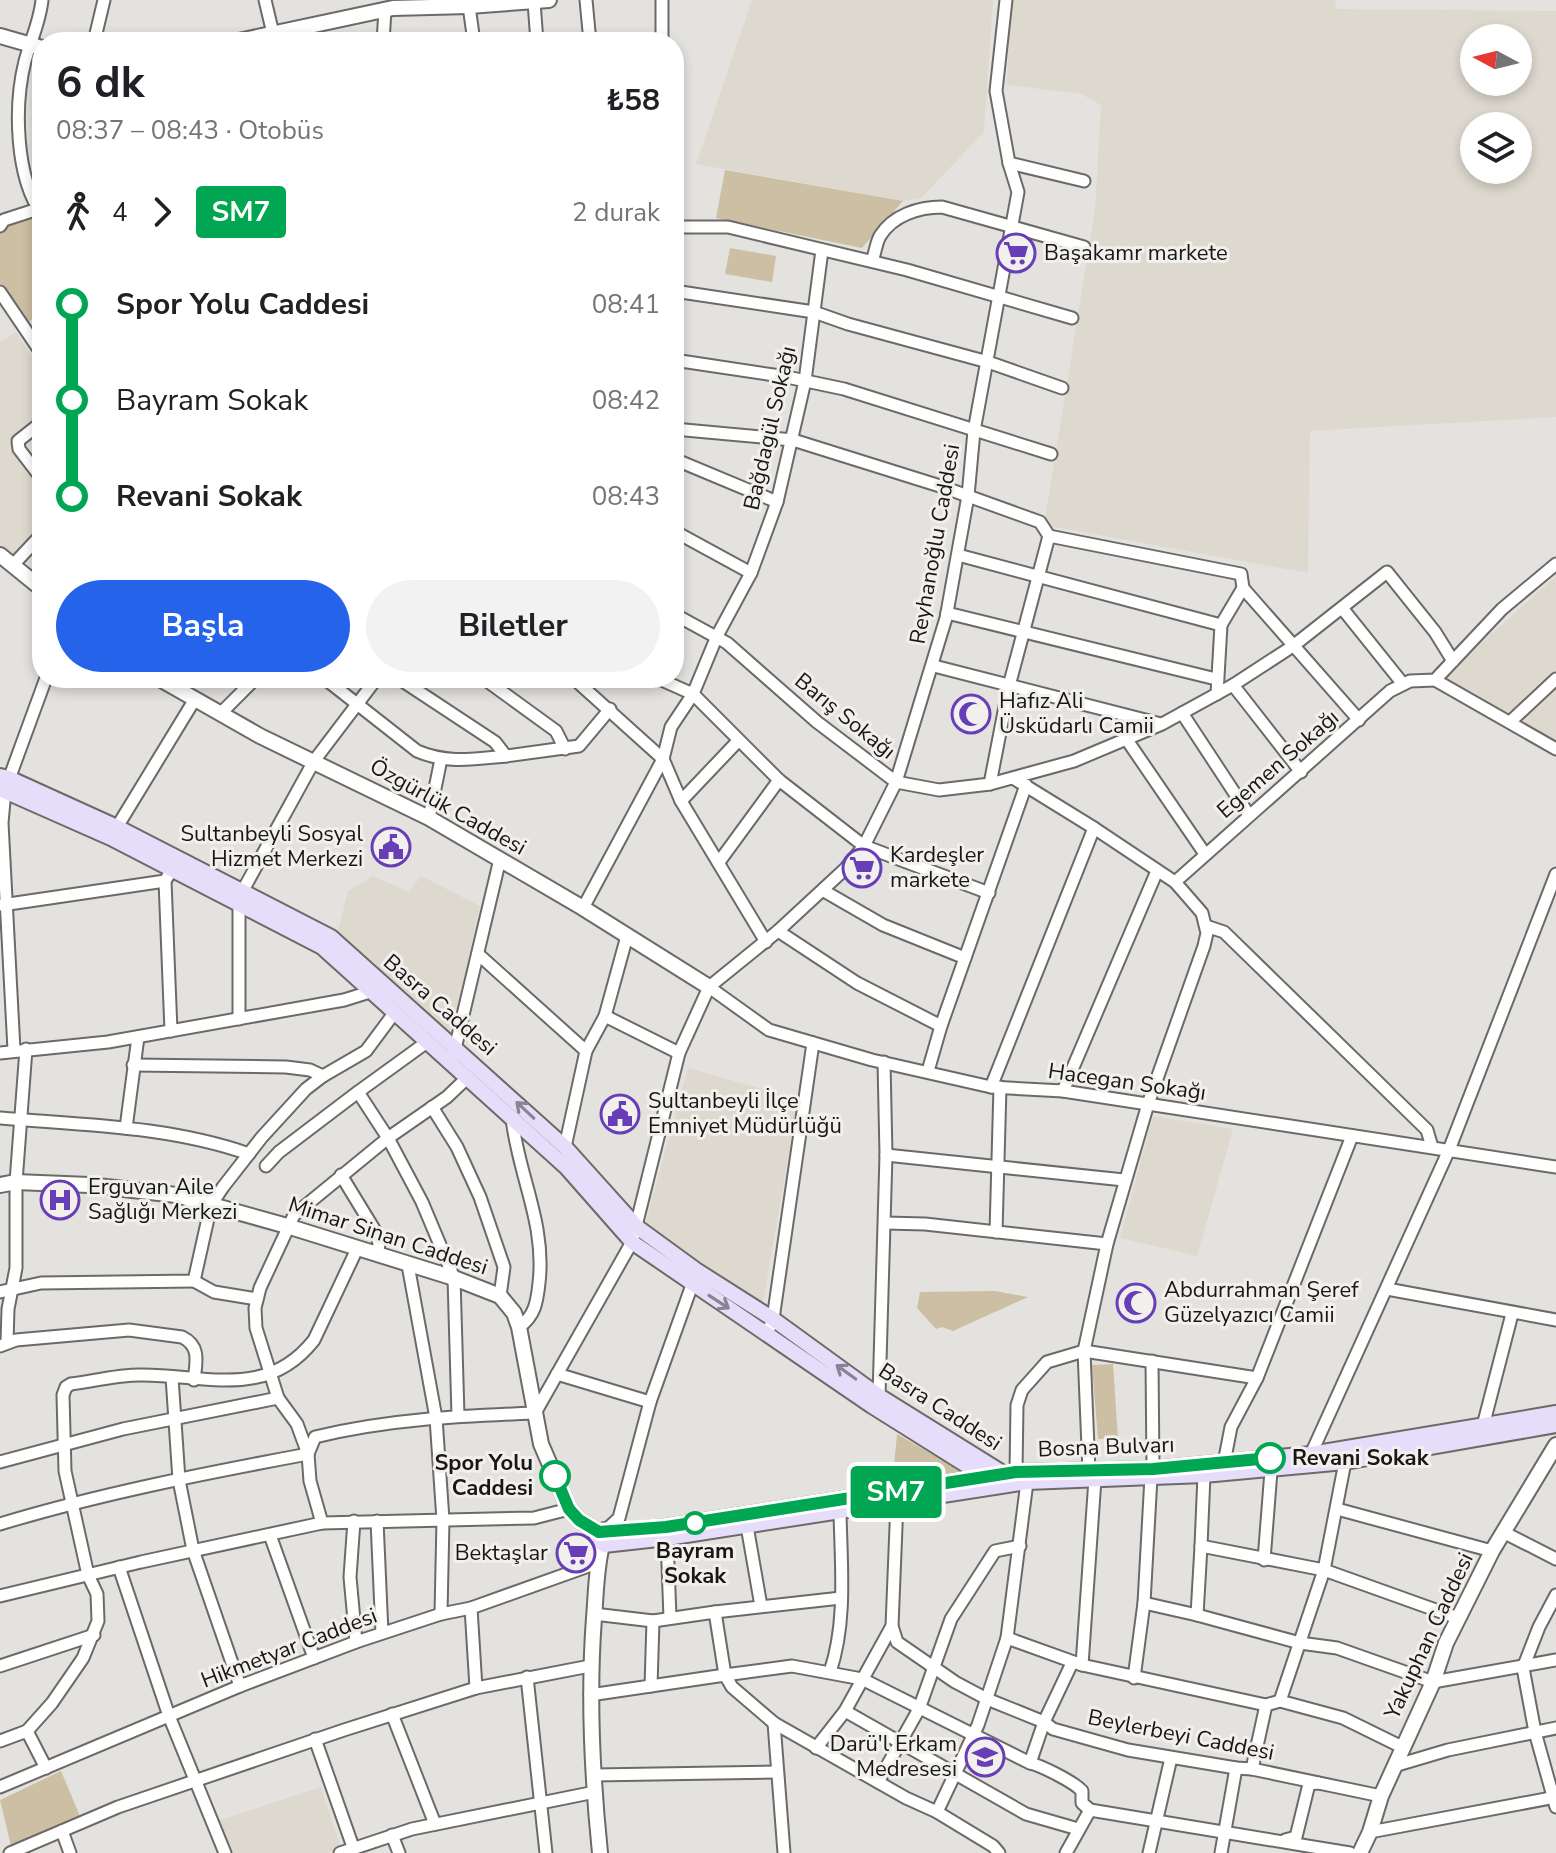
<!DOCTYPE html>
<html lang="tr">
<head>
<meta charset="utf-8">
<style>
	body { margin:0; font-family:"Nunito Sans",sans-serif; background:#f2f2f2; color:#202124; height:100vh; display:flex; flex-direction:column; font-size:30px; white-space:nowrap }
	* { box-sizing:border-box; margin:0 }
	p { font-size:26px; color:#757577 }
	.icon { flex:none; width:44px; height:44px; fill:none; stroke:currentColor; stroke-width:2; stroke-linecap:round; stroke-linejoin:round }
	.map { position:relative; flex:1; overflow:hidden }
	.drawer { position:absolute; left:32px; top:32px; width:652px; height:656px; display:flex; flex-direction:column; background:#fff; border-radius:32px; box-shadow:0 4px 12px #0003 }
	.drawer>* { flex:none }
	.badge { padding:0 16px; border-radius:6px; font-size:28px; line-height:52px }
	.needle { width:52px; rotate:277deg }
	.fabs { position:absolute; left:1460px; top:24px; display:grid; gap:16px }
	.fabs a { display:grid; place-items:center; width:72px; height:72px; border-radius:50%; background:#fff; box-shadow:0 4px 12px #0003; font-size:40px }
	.map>.badge { position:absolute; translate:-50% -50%; box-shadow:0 0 0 4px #fff }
	.legs { display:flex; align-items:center; gap:12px; height:88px; padding:0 24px; font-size:26px }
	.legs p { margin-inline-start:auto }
	.overview { display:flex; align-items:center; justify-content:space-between; height:136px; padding:0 24px }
	h1 { font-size:44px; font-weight:700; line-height:60px }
	.primary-button { display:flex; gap:16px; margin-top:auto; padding:16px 24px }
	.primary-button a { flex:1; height:92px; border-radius:48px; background:#2563eb; color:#fff; font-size:32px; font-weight:700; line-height:92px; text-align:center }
	.primary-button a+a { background:#f2f2f2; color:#202124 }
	ul { padding:0 24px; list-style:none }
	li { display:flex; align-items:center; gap:28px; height:96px; font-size:30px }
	li i { display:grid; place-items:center; width:12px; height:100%; margin:0 10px; background:currentColor }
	li i::after { content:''; width:20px; height:20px; margin:-10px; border:6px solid; border-radius:50%; background:#fff }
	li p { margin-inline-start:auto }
	li:first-child i { background:linear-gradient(#0000 50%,currentColor 0) }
	li:last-child i { background:linear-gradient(currentColor 50%,#0000 0) }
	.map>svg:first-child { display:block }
	.built { fill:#ded9ce; fill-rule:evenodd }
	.green { fill:#cdbfa3 }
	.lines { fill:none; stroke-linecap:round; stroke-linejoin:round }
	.minor-casing { stroke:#6c6a67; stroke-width:15 }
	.tertiary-casing { stroke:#6c6a67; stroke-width:18 }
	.secondary-casing { stroke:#6c6a67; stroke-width:18 }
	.minor { stroke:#fff; stroke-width:11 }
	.tertiary { stroke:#fff; stroke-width:14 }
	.secondary { stroke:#e5ddfa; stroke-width:14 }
	.oneway { stroke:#898493 }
	.line-1-casing { stroke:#fff; stroke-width:18 }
	.line-1 { stroke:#00a651; stroke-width:12 }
	.stop-1-dot { fill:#fff; stroke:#00a651; stroke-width:4 }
	.labels { text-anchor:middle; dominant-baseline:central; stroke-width:6; stroke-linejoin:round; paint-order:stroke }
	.poi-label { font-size:22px; fill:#181716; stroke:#f1f0ec; text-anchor:start }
	.street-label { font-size:22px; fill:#181716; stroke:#f1f0ec }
	.stop-label { font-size:22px; font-weight:bold; fill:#181716; stroke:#f1f0ec; text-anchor:start }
</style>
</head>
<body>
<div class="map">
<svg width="1556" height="1853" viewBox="0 0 1556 1853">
	<rect width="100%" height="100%" fill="#e4e2df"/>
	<g class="built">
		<polygon points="752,0 993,0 984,132 921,198 903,201 696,164"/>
		<path d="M 1010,0 L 1335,0 L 1336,9 L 1556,11 L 1556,417 L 1310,431 L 1308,573 L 1044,525 L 1095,210 L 1101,105 L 1081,94 L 1007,85 ZM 1474,38 L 1518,38 L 1518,82 L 1474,82 ZM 1474,126 L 1518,126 L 1518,170 L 1474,170 Z"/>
		<polygon points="16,332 42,373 42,414 13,436 12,448 42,491 42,522 12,555 0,544 0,342"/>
		<polygon points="1556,576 1556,744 1442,678"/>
		<polygon points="373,876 409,892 421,876 480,906 451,1035 338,932 348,891"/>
		<polygon points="688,1068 798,1099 762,1309 644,1228"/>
		<polygon points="1153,1116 1233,1129 1197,1256 1120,1238"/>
		<polygon points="321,1787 341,1848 326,1853 233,1853 220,1820"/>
	</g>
	<g class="green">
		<polygon points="725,170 903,201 862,248 716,218"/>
		<polygon points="36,218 42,226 42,313 26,323 0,283 0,233 7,224"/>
		<polygon points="730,248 776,256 772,282 725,274"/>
		<polygon points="995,1291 1028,1297 953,1331 942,1327 936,1329 917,1308 920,1292"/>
		<polygon points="1113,1364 1118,1438 1098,1439 1092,1365"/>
		<polygon points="897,1434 967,1474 892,1487"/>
		<polygon points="61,1771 80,1816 11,1846 0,1800"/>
	</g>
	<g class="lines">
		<defs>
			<g id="minor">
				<polyline points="265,0 275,42"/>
				<polyline points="586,0 590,42"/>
				<polyline points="662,0 662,42"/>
				<polyline points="534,2 537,42"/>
				<polyline points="469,6 474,42"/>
				<polyline points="94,42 104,0"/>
				<polyline points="383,42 385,10"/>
				<polyline points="1009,163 1084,181"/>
				<path d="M 42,214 C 15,177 14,105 25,61 C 31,40 40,21 42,0"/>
				<polyline points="0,226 4,220 38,209"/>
				<polyline points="674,227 728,227 907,270 1072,318"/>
				<path d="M 872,261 C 875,254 876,243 880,236 C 893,215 919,207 942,207 L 1084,247"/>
				<polyline points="674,291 814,312 848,324 988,362 1062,388"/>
				<polyline points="0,292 42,354"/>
				<polyline points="674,360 787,377 844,389 1051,454"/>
				<polyline points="674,366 676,380 674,426"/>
				<polyline points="42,422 18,441 19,449 42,479"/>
				<polyline points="674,429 793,440 940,486 1040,522 1049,536"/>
				<polyline points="674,459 777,502"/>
				<polyline points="674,531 751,573"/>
				<polyline points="1049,536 1241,574 1243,588 1221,625 1217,694"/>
				<polyline points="958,555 1221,625"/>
				<polyline points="12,566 42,534"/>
				<polyline points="1243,588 1359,720"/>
				<polyline points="1342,608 1403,684"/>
				<polyline points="947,613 1216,679"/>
				<polyline points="674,614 727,643 817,722 896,782 939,790 990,784 1074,761 1162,724 1233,685 1293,646 1387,572 1435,632 1453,661"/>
				<polyline points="934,666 1161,724"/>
				<path d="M 324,678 L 417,751 C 447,764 474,759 506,756"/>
				<polyline points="398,678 495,742 506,756 579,746 610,709"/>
				<polyline points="483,678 556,731 565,749"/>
				<polyline points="573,678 663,759 681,801 766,942"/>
				<polyline points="657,678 693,694 779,780 864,846 989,893"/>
				<polyline points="1435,680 1556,749"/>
				<polyline points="1233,685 1301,772"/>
				<polyline points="221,713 256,678"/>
				<polyline points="1182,713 1249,815"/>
				<polyline points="1510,722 1556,679"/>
				<polyline points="1127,740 1205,854"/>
				<polyline points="1013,778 1094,828 1175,882 1202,913 1207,933 1204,946 1148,1104 1107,1244 1084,1351 1089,1472"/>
				<polyline points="990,784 1009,686 1049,536"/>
				<polyline points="681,801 738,741"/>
				<polyline points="429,818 441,759"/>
				<polyline points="117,827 195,699"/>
				<polyline points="719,862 779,780"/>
				<polyline points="165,881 171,1031"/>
				<polyline points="1175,882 1390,691 1410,681 1435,680 1502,609 1556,564"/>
				<polyline points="824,891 883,925 965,958"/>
				<polyline points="2,905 165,881 176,863"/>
				<polyline points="583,908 663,759 671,727 693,694 717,636 751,573 777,502 805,381 822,250"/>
				<polyline points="1206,926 1224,932 1427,1130 1432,1147"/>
				<polyline points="778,931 857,983 941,1026"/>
				<polyline points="478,954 586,1051"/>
				<polyline points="709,987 769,1030 872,1060 991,1087 1063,1091 1556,1167"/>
				<polyline points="605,1016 679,1053"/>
				<polyline points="239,1019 239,905 242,892 314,761 377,678"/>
				<polyline points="14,1050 2,823 5,790 46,678"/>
				<polyline points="0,1053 108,1042 344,1000 373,991"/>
				<polyline points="454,1053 500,859"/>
				<polyline points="133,1065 286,1067 310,1070 323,1076"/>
				<polyline points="928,1071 941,1026 1026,785"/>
				<polyline points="991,1087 1094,828"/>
				<polyline points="1063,1091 1157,871"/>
				<polyline points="358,1092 388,1138 422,1202 454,1278 458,1416"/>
				<polyline points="432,1107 457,1147 480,1197 504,1267 500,1296"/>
				<path d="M 0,1118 C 83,1125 170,1126 249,1154"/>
				<path d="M 512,1118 C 518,1175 546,1223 539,1283 C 537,1302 535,1316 519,1327"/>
				<polyline points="126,1128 138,1037"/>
				<polyline points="565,1147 586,1051 605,1016 627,936"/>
				<polyline points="886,1155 1124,1180"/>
				<polyline points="266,1166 279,1152 358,1092 427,1042"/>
				<polyline points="341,1175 377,1234 379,1244 377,1255"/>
				<polyline points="885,1223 925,1224 1107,1244"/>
				<polyline points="996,1232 1000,1087"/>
				<polyline points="408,1265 436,1418 443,1520 441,1614"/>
				<polyline points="194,1281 214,1292 257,1299"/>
				<polyline points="1387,1289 1556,1320"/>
				<polyline points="0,1292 41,1283 194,1281 211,1205 223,1187 262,1137 306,1089 323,1076 366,1051 395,1012"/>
				<polyline points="767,1334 773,1319 813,1043"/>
				<polyline points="7,1342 8,1309 16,1268 16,1182 26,1049"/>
				<path d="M 0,1346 L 16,1340 L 129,1330 L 182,1337 C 201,1346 196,1363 194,1380"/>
				<polyline points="1152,1361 1153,1469"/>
				<polyline points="557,1374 650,1402"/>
				<polyline points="172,1377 179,1480 193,1550 240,1686"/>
				<polyline points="877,1400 879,1396 886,1155 884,1062"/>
				<polyline points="1483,1426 1512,1314"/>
				<polyline points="1311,1454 1449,1150 1556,874"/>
				<polyline points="0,1462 123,1429 278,1398"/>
				<polyline points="1345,1462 1324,1570 1280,1701 1343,1718 1402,1747"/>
				<polyline points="1224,1463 1231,1427 1257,1378 1352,1136"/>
				<polyline points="1204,1475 1201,1546 1324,1570 1458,1618"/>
				<polyline points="897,1502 892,1626 897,1642 955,1682 987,1699 1044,1722 1053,1729 1128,1750 1236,1768 1252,1769 1381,1796"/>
				<polyline points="1337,1509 1492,1551"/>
				<polyline points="354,1521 350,1577 356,1642"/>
				<polyline points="377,1521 382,1633"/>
				<polyline points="322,1523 310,1481 308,1454 297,1424 278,1398 256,1328 255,1308 260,1288 294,1215 388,1138 447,1097 468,1077"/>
				<path d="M 0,1524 C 99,1494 206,1473 308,1454 L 315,1437 C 388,1419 461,1416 535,1413 L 632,1242 L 679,1053 L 709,987 L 778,931 L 845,869 L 864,846 L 896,782 L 946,618 L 968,496 L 974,431 L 1018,192 L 1009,163 L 996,91 L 1006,0"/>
				<polyline points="747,1526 761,1606"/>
				<polyline points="606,1530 619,1518 650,1402 692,1285"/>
				<polyline points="1503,1532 1556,1559"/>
				<polyline points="270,1535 314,1658"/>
				<polyline points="667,1538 670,1618"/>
				<polyline points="1201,1546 1197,1615 1300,1643 1337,1648 1433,1682 1556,1660"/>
				<polyline points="1264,1560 1271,1471"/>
				<polyline points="119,1567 169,1716 225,1853"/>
				<polyline points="1556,1595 1539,1627 1523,1668 1535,1732 1556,1807"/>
				<polyline points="0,1596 141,1562 322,1523 534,1518 569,1509"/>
				<polyline points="1144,1603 1197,1615"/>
				<polyline points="471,1608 476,1688"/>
				<polyline points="715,1612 725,1675 792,1666 862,1679 1030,1763 1044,1722 1072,1663"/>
				<polyline points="594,1614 653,1621 715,1612 841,1598"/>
				<polyline points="1007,1638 1082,1665 1266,1705 1280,1701"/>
				<polyline points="1082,1665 1095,1479"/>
				<polyline points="0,1666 94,1635"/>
				<path d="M 830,1672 C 847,1622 841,1564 840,1512"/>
				<polyline points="527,1677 546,1853"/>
				<polyline points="1134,1678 1144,1603 1151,1477"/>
				<polyline points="651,1686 653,1621"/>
				<polyline points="590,1695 725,1675 732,1687 774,1723 906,1798 937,1812 993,1846 999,1853"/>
				<polyline points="845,1711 1026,1814 1078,1829"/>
				<polyline points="392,1714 435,1824"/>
				<polyline points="774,1723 784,1853"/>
				<polyline points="27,1731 46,1768"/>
				<polyline points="315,1739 353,1847"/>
				<path d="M 0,1741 L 27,1731 L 52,1703 L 83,1658 L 98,1621 L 97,1594 L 88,1575 L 65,1471 L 63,1395 L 66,1387 L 71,1384 C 94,1381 117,1375 140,1375 C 204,1374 266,1401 314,1340 L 357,1249"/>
				<polyline points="816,1748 845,1711 892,1626"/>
				<path d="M 1030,1763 C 1042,1766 1074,1782 1082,1791 L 1082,1803 L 1090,1810"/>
				<polyline points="1394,1766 1448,1750 1556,1728"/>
				<polyline points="1252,1769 1266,1705"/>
				<polyline points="594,1775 777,1772"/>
				<polyline points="878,1782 919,1709 951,1619 995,1551 1020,1546"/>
				<polyline points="0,1787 240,1686 356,1642 441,1614 471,1608 597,1563"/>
				<polyline points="937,1812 978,1725 1007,1638 1027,1482 1016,1472 1017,1405 1022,1390 1047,1362 1084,1351 1257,1378"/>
				<polyline points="62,1831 70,1853"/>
				<polyline points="1370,1832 1556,1797"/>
				<polyline points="392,1835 399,1853"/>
				<polyline points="1285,1840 1296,1837 1309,1784 1318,1783"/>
				<polyline points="10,1853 118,1807 344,1730 476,1688 590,1666"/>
				<polyline points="340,1853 412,1829 595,1792"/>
				<polyline points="1066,1853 1090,1810 1350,1853"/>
				<polyline points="1149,1853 1171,1758"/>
				<polyline points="1221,1853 1236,1768"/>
			</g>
			<g id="tertiary">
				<polyline points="0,36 42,48"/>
				<polyline points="234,42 393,8 469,6 549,0"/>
				<polyline points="0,555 42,589"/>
				<polyline points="158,678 260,736 429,818 583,908 709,987"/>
				<polyline points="0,1185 16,1182 89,1185 176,1195 287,1226 454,1278 500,1296 514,1313 519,1327 541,1444 569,1509 579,1520 599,1532"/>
				<path d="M 600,1853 C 592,1775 588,1697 594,1618 C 596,1594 596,1569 602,1545"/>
				<polyline points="1360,1853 1370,1832 1381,1796 1433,1682 1446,1643 1492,1551 1556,1445"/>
			</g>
			<g id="secondary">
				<polyline points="0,776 9,778 117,827 331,937 565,1147 637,1227 696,1270 773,1319 879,1396 1006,1475"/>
				<polyline points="0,789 111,838 322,947 566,1167 632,1242 872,1406 990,1480"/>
				<polyline points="1556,1413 1311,1454 1153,1469 1016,1472 666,1527 610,1532 604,1530 599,1532 597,1539 604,1545 667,1538 1027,1482 1204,1475 1345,1462 1556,1425"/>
			</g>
		</defs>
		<use href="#minor" class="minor-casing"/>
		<use href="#tertiary" class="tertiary-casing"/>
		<use href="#secondary" class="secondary-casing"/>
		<use href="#minor" class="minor"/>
		<use href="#tertiary" class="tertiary"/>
		<use href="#secondary" class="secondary"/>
	</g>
	<defs><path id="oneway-shaft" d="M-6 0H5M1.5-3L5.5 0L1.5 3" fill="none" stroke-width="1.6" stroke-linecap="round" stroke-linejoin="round" transform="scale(2)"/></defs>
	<g class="oneway">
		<use href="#oneway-shaft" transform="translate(525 1110) rotate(-137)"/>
		<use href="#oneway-shaft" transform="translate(719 1302) rotate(33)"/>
		<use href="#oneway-shaft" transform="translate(846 1372) rotate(-144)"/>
	</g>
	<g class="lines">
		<defs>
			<polyline id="line-1" points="555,1476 569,1509 579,1520 599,1532 666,1527 1016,1472 1153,1469 1270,1458"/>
		</defs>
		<use href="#line-1" class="line-1-casing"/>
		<use href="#line-1" class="line-1"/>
	</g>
	<defs>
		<symbol id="supermarket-ring" viewBox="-11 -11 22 22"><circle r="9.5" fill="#f1f0ec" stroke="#673eb7" stroke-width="1.5"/><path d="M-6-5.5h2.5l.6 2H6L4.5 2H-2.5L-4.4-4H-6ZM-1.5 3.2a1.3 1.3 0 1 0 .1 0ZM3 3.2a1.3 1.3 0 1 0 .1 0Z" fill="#673eb7"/></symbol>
		<symbol id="mosque-ring" viewBox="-11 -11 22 22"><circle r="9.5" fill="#f1f0ec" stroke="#673eb7" stroke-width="1.5"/><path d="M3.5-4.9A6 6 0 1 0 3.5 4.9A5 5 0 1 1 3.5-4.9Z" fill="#673eb7"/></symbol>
		<symbol id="civic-ring" viewBox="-11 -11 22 22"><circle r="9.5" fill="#f1f0ec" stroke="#673eb7" stroke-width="1.5"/><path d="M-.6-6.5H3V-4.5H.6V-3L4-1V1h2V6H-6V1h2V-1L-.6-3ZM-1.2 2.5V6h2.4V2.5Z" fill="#673eb7"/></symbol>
		<symbol id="hospital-ring" viewBox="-11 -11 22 22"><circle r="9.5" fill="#f1f0ec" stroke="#673eb7" stroke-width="1.5"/><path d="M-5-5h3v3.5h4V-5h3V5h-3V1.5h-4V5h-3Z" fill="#673eb7"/></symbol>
		<symbol id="school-ring" viewBox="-11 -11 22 22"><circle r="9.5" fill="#f1f0ec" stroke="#673eb7" stroke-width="1.5"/><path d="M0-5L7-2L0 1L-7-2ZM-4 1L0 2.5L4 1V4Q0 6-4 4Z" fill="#673eb7"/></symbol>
	</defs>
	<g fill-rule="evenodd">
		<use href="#supermarket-ring" x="994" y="231" width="44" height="44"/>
		<use href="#mosque-ring" x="949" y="692" width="44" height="44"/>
		<use href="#civic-ring" x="369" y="825" width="44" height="44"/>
		<use href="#supermarket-ring" x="840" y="846" width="44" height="44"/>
		<use href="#civic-ring" x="598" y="1092" width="44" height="44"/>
		<use href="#hospital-ring" x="38" y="1178" width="44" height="44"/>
		<use href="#mosque-ring" x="1114" y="1281" width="44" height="44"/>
		<use href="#supermarket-ring" x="554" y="1531" width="44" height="44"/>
		<use href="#school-ring" x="963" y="1735" width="44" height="44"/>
	</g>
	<g class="stop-1-dot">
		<circle cx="1270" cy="1458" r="14"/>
		<circle cx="555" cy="1476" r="14"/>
		<circle cx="695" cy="1523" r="10"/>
	</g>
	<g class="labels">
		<g class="poi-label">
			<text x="1044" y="253">Başakamr markete</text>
			<text x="999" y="701">Hafız Ali<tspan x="999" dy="25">Üsküdarlı Camii</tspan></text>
			<text x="363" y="834" text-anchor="end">Sultanbeyli Sosyal<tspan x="363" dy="25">Hizmet Merkezi</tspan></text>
			<text x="890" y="855">Kardeşler<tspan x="890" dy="25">markete</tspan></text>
			<text x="648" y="1101">Sultanbeyli İlçe<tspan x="648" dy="25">Emniyet Müdürlüğü</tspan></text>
			<text x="88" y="1187">Erguvan Aile<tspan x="88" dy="25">Sağlığı Merkezi</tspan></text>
			<text x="1164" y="1290">Abdurrahman Şeref<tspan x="1164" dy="25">Güzelyazıcı Camii</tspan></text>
			<text x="548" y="1553" text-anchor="end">Bektaşlar</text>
			<text x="957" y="1744" text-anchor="end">Darü'l Erkam<tspan x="957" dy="25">Medresesi</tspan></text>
		</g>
		<g class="street-label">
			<text transform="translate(770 428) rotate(-77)">Bağdagül Sokağı</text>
			<text transform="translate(935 544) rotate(-80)">Reyhanoğlu Caddesi</text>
			<text transform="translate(845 716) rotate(39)">Barış Sokağı</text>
			<text transform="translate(1278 764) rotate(-41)">Egemen Sokağı</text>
			<text transform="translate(448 807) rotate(29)">Özgürlük Caddesi</text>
			<text transform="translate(440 1005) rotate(41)">Basra Caddesi</text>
			<text transform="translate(1127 1082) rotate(8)">Hacegan Sokağı</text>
			<text transform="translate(388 1236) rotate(18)">Mimar Sinan Caddesi</text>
			<text transform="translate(940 1407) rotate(33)">Basra Caddesi</text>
			<text transform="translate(1106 1447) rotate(-2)">Bosna Bulvarı</text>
			<text transform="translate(1429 1636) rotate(-65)">Yakuphan Caddesi</text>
			<text transform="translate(289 1648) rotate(-21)">Hikmetyar Caddesi</text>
			<text transform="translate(1181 1735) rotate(11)">Beylerbeyi Caddesi</text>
		</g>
		<g class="stop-label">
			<text x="1292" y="1458">Revani Sokak</text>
			<text x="533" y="1463" text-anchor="end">Spor Yolu<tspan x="533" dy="25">Caddesi</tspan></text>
			<text x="695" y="1551" text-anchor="middle">Bayram<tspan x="695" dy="25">Sokak</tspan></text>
		</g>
	</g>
</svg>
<div class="fabs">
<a><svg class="needle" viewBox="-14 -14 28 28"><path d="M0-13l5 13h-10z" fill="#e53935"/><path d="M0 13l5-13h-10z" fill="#757577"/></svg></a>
<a><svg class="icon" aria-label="layers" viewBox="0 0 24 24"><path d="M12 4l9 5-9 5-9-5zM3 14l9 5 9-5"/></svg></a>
</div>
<b class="badge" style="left:896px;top:1492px;background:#00a651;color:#fff">SM7</b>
<section class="drawer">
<div class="overview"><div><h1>6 dk</h1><p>08:37 – 08:43 · Otobüs</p></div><b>₺58</b></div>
<div class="legs"><svg class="icon" aria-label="walk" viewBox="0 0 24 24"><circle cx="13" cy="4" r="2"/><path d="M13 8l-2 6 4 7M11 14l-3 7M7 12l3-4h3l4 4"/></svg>4<svg class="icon" aria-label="forward" viewBox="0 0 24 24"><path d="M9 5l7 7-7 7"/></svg><b class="badge" style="background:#00a651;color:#fff">SM7</b><p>2 durak</p></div>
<ul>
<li><i style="color:#00a651"></i><b>Spor Yolu Caddesi</b><p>08:41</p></li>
<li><i style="color:#00a651"></i><span>Bayram Sokak</span><p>08:42</p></li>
<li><i style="color:#00a651"></i><b>Revani Sokak</b><p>08:43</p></li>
</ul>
<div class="primary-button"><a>Başla</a><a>Biletler</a></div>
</section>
</div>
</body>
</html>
